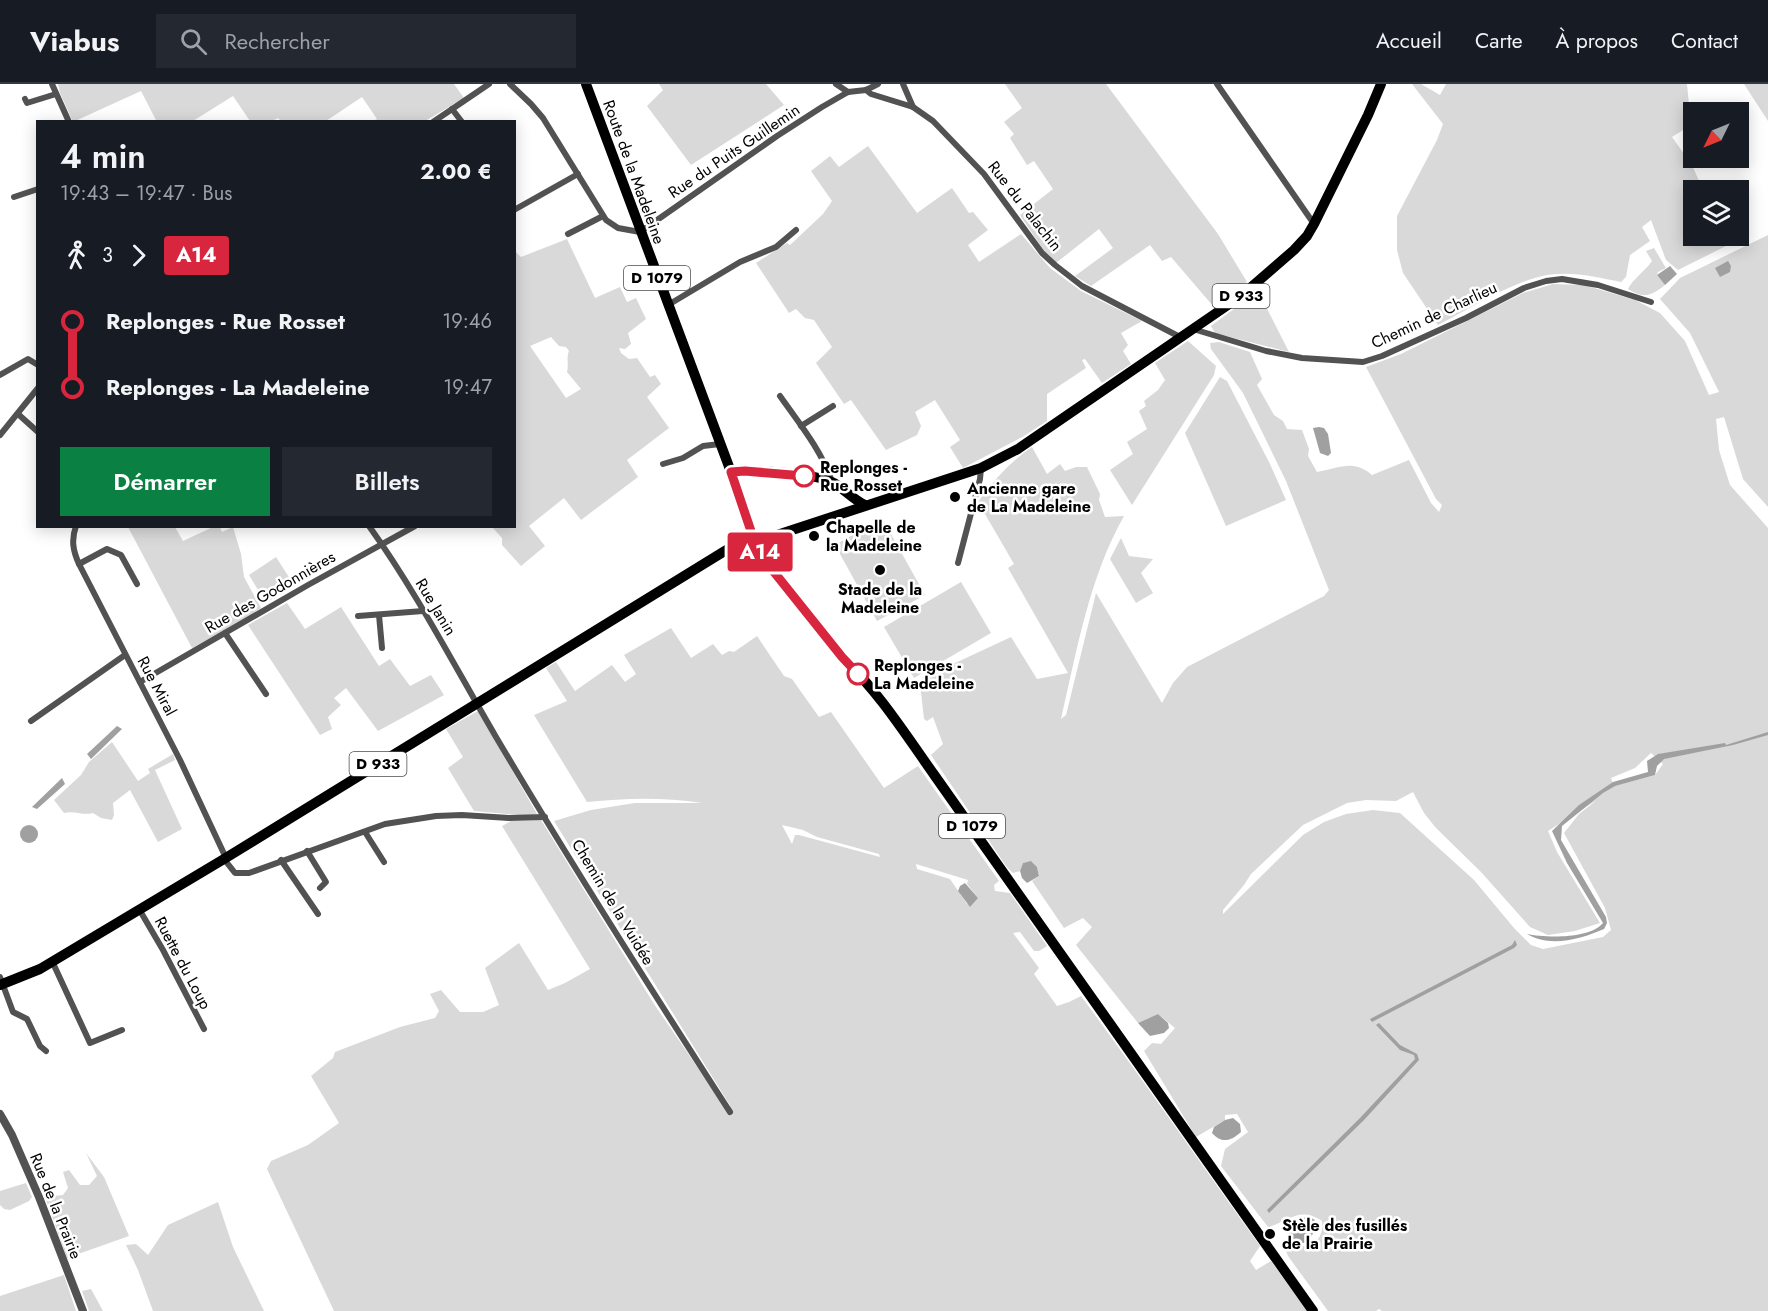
<!DOCTYPE html>
<html lang="fr">
<head>
<meta charset="utf-8">
<style>
	body { margin:0; font-family:Jost,sans-serif; background:#242831; color:#f1f3f6; height:100vh; display:flex; flex-direction:column; font-size:22px; white-space:nowrap }
	* { box-sizing:border-box; margin:0 }
	p { font-size:20px; color:#9ea1a6 }
	.icon { flex:none; width:33px; height:33px; fill:none; stroke:currentColor; stroke-width:2; stroke-linecap:round; stroke-linejoin:round }
	.map { position:relative; flex:1; overflow:hidden }
	.side { position:absolute; left:36px; top:36px; width:480px; height:408px; display:flex; flex-direction:column; background:#171b24; border-radius:0px; box-shadow:0 3px 15px #0003 }
	.side>* { flex:none }
	.badge { padding:0 12px; border-radius:4px; font-size:21px; line-height:39px }
	.needle { width:39px; rotate:227deg }
	.buttons { position:absolute; left:1683px; top:18px; display:grid; gap:12px }
	.buttons a { display:grid; place-items:center; width:66px; height:66px; border-radius:0px; background:#171b24; box-shadow:0 3px 15px #0003; font-size:30px }
	.map>.badge { position:absolute; translate:-50% -50%; box-shadow:0 0 0 3px #fff }
	.legs { display:flex; align-items:center; gap:9px; height:66px; padding:0 24px; font-size:20px }
	.legs p { margin-inline-start:auto }
	.summary { display:flex; align-items:center; justify-content:space-between; height:102px; padding:0 24px }
	h1 { font-size:33px; font-weight:600; line-height:45px }
	.primary-button { display:flex; gap:12px; margin-top:auto; padding:12px 24px }
	.primary-button a { flex:1; height:69px; border-radius:0px; background:#0b8043; color:#fff; font-size:24px; font-weight:600; line-height:69px; text-align:center }
	.primary-button a+a { background:#242831; color:#f1f3f6 }
	ul { padding:0 24px; list-style:none }
	li { display:flex; align-items:center; gap:21px; height:66px; font-size:22px }
	li i { display:grid; place-items:center; width:9px; height:100%; margin:0 8px; background:currentColor }
	li i::after { content:''; width:15px; height:15px; margin:-8px; border:4px solid; border-radius:50%; background:#171b24 }
	li p { margin-inline-start:auto }
	li:first-child i { background:linear-gradient(#0000 50%,currentColor 0) }
	li:last-child i { background:linear-gradient(currentColor 50%,#0000 0) }
	header { display:flex; align-items:center; gap:36px; box-sizing:border-box; height:84px; padding:0 30px; background:#171b24; border-bottom:2px solid #363941 }
	header strong { font-size:28px }
	nav { display:flex; gap:33px; margin-inline-start:auto; font-size:21px }
	.search { width:420px; height:54px; background:#242831; display:flex; align-items:center; gap:15px; box-sizing:border-box; padding:0 21px; border-radius:0px; color:#9ea1a6; font-size:22px }
	.map>svg:first-child { display:block }
	.green { fill:#d9d9d9; fill-rule:evenodd }
	.water { fill:#a0a0a0 }
	.lines { fill:none; stroke-linecap:round; stroke-linejoin:round }
	.minor { stroke:#525252; stroke-width:6 }
	.tertiary { stroke:#525252; stroke-width:8 }
	.primary { stroke:#000; stroke-width:10 }
	.line-1-casing { stroke:#fff; stroke-width:14 }
	.line-1 { stroke:#d7263d; stroke-width:9 }
	.stop-1-dot { fill:#fff; stroke:#d7263d; stroke-width:3 }
	.poi-dot { fill:#000; stroke:#fff; stroke-width:2 }
	.labels { text-anchor:middle; dominant-baseline:central; stroke-width:5; stroke-linejoin:round; paint-order:stroke }
	.shield { fill:#fff; stroke:#4c4c4c; stroke-width:1.5 }
	.shield-label { font-size:15px; font-weight:bold; fill:#000 }
	.street-label { font-size:16px; fill:#000; stroke:#fff }
	.stop-label { font-size:16px; font-weight:bold; fill:#000; stroke:#fff; text-anchor:start }
	.poi-label { font-size:16px; font-weight:bold; fill:#000; stroke:#fff; text-anchor:start }
</style>
</head>
<body>
<header>
<strong>Viabus</strong>
<div class="search"><svg class="icon" aria-label="search" viewBox="0 0 24 24"><circle cx="10" cy="10" r="6"/><path d="M15 15l6 6"/></svg>Rechercher</div>
<nav><a>Accueil</a><a>Carte</a><a>À propos</a><a>Contact</a></nav>
</header>
<div class="map">
<svg width="1768" height="1227" viewBox="0 0 1768 1227">
	<rect width="100%" height="100%" fill="#fff"/>
	<g class="green">
		<polygon points="58,0 454,0 464,14 425,37 373,37 377,35 362,13 326,37 281,37 278,34 272,37 250,37 233,12 193,37 157,38 141,7 73,38 60,9"/>
		<polygon points="659,0 766,0 784,21 691,81 647,22 663,6"/>
		<polygon points="1005,0 1106,0 1218,150 1247,198 1213,222 1171,173 1162,177 1150,161 1091,202 1075,192 1113,164 1099,145 1056,179 1044,167 1020,131 1053,105 1034,77 1027,81 1010,54 1014,50 1004,38 1022,24"/>
		<path d="M 1412,0 L 1421,0 L 1440,11 L 1446,0 L 1687,0 L 1691,41 L 1672,53 L 1692,81 L 1703,106 L 1694,106 L 1694,152 L 1725,152 L 1730,160 L 1678,186 L 1666,176 L 1651,136 L 1642,143 L 1650,157 L 1630,171 L 1626,193 L 1621,198 C 1597,193 1572,187 1547,191 C 1513,197 1470,225 1438,241 L 1403,189 L 1397,166 L 1397,132 L 1437,56 L 1443,40 Z"/>
		<polygon points="1744,0 1768,0 1768,37"/>
		<polygon points="868,62 917,129 952,104 969,129 973,128 988,146 968,161 979,178 1021,150 1050,184 1081,207 1142,237 1121,249 1128,261 1123,267 1131,280 1102,299 1085,275 1082,276 1086,284 1047,310 1047,337 1024,352 963,384 950,363 960,356 935,316 915,328 921,342 917,351 886,366 851,316 844,320 816,279 832,263 814,236 805,234 796,225 789,229 756,179 787,159 790,161 823,130 832,117 811,87 830,72 839,83"/>
		<path d="M 1768,151 L 1768,423 L 1743,395 L 1724,333 L 1716,335 L 1719,366 L 1730,401 L 1768,444 L 1768,1227 L 1382,1227 L 1379,1225 L 1376,1227 L 1328,1227 L 1288,1172 L 1283,1160 L 1289,1154 L 1295,1160 L 1309,1163 C 1320,1155 1323,1150 1322,1137 C 1299,1122 1290,1137 1268,1143 L 1221,1082 L 1225,1065 L 1248,1048 L 1237,1030 L 1225,1031 L 1225,1036 L 1196,1053 L 1144,967 L 1152,959 L 1161,960 L 1175,944 L 1158,930 L 1138,939 L 1076,861 L 1092,843 L 1083,834 L 1064,844 L 1032,797 L 1039,792 L 1037,783 L 1032,778 L 1023,779 L 1020,787 L 1013,789 L 1006,782 L 931,671 L 943,660 L 933,633 L 927,637 L 924,635 L 920,599 L 938,587 L 1011,553 L 1037,595 L 1068,589 L 1008,484 L 1014,480 L 978,418 C 993,397 1011,377 1032,363 L 1047,390 L 1060,380 L 1065,387 L 1076,383 L 1087,383 L 1100,410 L 1099,416 L 1105,433 L 1124,432 C 1089,494 1077,566 1061,635 L 1066,631 L 1096,509 L 1162,619 L 1173,599 L 1187,583 L 1324,512 L 1329,506 L 1286,397 L 1243,309 L 1211,265 L 1210,259 L 1219,258 L 1250,268 L 1262,295 L 1257,301 L 1274,331 L 1283,337 L 1287,345 L 1302,346 L 1309,365 L 1308,372 L 1317,388 C 1340,384 1353,375 1372,391 L 1409,376 L 1431,419 L 1439,428 L 1442,421 L 1436,415 L 1366,283 L 1401,270 L 1523,209 L 1553,200 L 1584,201 L 1635,216 L 1660,229 L 1685,257 L 1709,311 L 1719,308 L 1690,249 L 1660,215 L 1680,194 ZM 1651,669 L 1663,680 L 1655,691 L 1614,702 L 1611,694 L 1635,684 ZM 1413,708 L 1424,729 L 1436,744 L 1481,788 L 1530,843 L 1548,851 L 1575,847 L 1600,839 L 1557,768 L 1548,747 L 1597,716 L 1579,730 L 1564,749 L 1605,824 L 1611,846 L 1603,853 L 1543,865 L 1531,861 L 1514,844 L 1474,796 L 1400,729 L 1373,726 L 1346,730 L 1324,738 L 1303,751 L 1223,830 L 1223,826 L 1244,801 L 1251,790 L 1303,741 L 1347,719 L 1366,716 L 1396,717 Z"/>
		<path d="M 567,155 L 595,214 L 620,203 L 627,218 L 636,214 L 646,235 L 628,249 L 631,260 L 625,265 L 619,264 L 621,269 L 629,275 L 637,274 L 650,293 L 655,291 L 661,300 L 647,313 L 669,344 L 627,376 L 638,393 L 581,436 L 564,414 L 529,442 L 545,462 L 521,482 L 502,461 L 502,454 L 492,443 L 514,442 L 515,167 L 521,173 ZM 551,253 L 559,262 L 566,263 L 569,267 C 566,274 569,280 567,288 L 581,305 L 566,314 L 530,262 Z"/>
		<path d="M 1654,164 L 1666,184 L 1658,188 L 1657,191 L 1665,201 C 1651,212 1644,215 1628,205 C 1633,195 1645,187 1652,177 L 1646,167 Z"/>
		<polygon points="1258,207 1289,268 1215,249 1211,242"/>
		<polygon points="1188,257 1216,282 1214,291 1132,421 1110,386 1133,370 1127,358 1147,345 1139,327 1146,322 1144,317 1158,306 1165,296 1155,279"/>
		<polygon points="1220,293 1227,297 1270,380 1286,416 1226,442 1185,349"/>
		<polygon points="882,434 925,511 877,537 835,461"/>
		<polygon points="128,443 175,443 183,457 213,443 220,443 222,448 233,443 241,470 244,493 261,524 239,539 192,564"/>
		<polygon points="1121,454 1129,472 1153,475 1141,489 1153,509 1136,519 1110,475"/>
		<polygon points="276,473 294,501 266,519 249,491"/>
		<polygon points="961,498 991,549 914,594 884,543"/>
		<polygon points="287,519 305,545 341,523 379,582 390,575 410,602 431,591 444,611 378,647 346,604 334,614 341,621 328,633 332,645 320,651 248,541"/>
		<path d="M 671,544 L 691,574 L 713,560 L 722,571 L 729,567 L 734,568 L 757,552 L 784,592 L 792,595 L 819,633 L 831,628 L 884,704 L 918,682 L 999,797 L 994,801 L 995,807 L 1010,809 L 1047,862 L 1039,867 L 1034,867 L 1020,848 L 1013,849 L 1039,884 L 1034,890 L 1057,922 L 1069,918 L 1081,912 C 1142,994 1200,1079 1260,1162 L 1250,1177 L 1256,1186 L 1271,1177 L 1307,1227 L 334,1227 L 267,1085 L 271,1077 L 308,1061 L 339,1039 L 311,992 L 333,974 L 335,968 L 400,943 L 435,934 L 439,927 L 430,910 L 441,906 L 460,928 L 483,928 L 499,921 L 485,884 L 519,859 L 548,906 L 565,899 L 590,885 L 502,742 L 511,737 L 541,736 L 654,920 L 718,1013 L 731,1023 L 554,737 L 591,726 L 635,719 L 702,719 C 663,713 626,714 587,718 L 534,631 L 567,617 L 546,584 L 556,578 L 575,607 L 612,581 L 625,598 L 636,590 L 624,571 ZM 782,741 L 803,746 L 817,753 L 879,770 L 880,773 L 799,751 L 795,751 L 792,760 ZM 916,780 L 968,796 L 967,800 L 978,814 L 967,820 L 950,795 L 917,785 Z"/>
		<polygon points="478,627 537,730 529,732 474,727 448,684 463,673 446,645"/>
		<path d="M 112,658 L 138,697 L 150,689 L 148,685 L 173,670 L 175,676 L 155,686 L 182,745 L 158,758 L 130,706 L 113,719 L 114,731 L 112,736 L 101,734 L 93,729 C 81,732 76,726 64,729 L 54,716 L 81,691 L 89,678 Z"/>
		<polygon points="86,1069 104,1093 129,1152 67,1174 45,1113 63,1111 68,1104 63,1088 69,1086 80,1101 89,1101 97,1092"/>
		<polygon points="26,1099 32,1113 29,1117 10,1126 4,1125 0,1121 0,1107"/>
		<polygon points="218,1118 233,1163 264,1227 153,1227 138,1186 126,1161 136,1160 148,1171 168,1141"/>
		<polygon points="64,1191 76,1227 0,1227 0,1212"/>
		<polygon points="91,1205 103,1227 89,1227 82,1207"/>
	</g>
	<g class="water">
		<polygon points="1728,177 1731,182 1730,188 1720,193 1715,184"/>
		<polygon points="1670,182 1677,190 1665,201 1657,191"/>
		<polygon points="1319,343 1324,344 1328,350 1331,369 1328,372 1320,369 1313,344"/>
		<polygon points="117,642 122,645 91,675 87,670"/>
		<path d="M 1768,648 L 1768,651 L 1733,661 L 1664,675 L 1657,682 L 1655,691 L 1615,702 L 1603,709 L 1562,742 L 1561,756 L 1606,833 L 1607,839 L 1604,845 C 1581,855 1550,864 1527,850 C 1546,854 1590,855 1603,839 L 1567,779 L 1552,747 L 1579,721 L 1613,698 L 1648,688 L 1647,677 L 1658,670 L 1725,659 L 1726,661 Z"/>
		<polygon points="62,694 65,700 37,725 32,723"/>
		<circle cx="29" cy="750" r="9"/>
		<polygon points="1031,777 1037,783 1039,792 1027,799 1022,794 1020,787 1023,779"/>
		<polygon points="965,799 978,814 970,823 958,807 960,802"/>
		<polygon points="1515,856 1517,861 1514,864 1372,938 1370,935 1512,861"/>
		<polygon points="1158,930 1168,939 1169,944 1164,949 1150,952 1138,939"/>
		<polygon points="1379,939 1400,961 1417,970 1419,976 1364,1036 1269,1129 1267,1126 1360,1034 1415,975 1414,971 1400,966 1376,941"/>
		<path d="M 1233,1034 L 1240,1040 L 1241,1048 C 1231,1057 1222,1060 1212,1049 L 1214,1043 L 1225,1036 Z"/>
		<path d="M 1308,1132 L 1315,1136 C 1317,1167 1279,1168 1289,1140 Z"/>
	</g>
	<g class="lines">
		<g class="minor">
			<polyline points="52,0 69,38"/>
			<polyline points="510,0 531,20 543,34 606,136 618,144 640,148 777,52 822,23 848,8 866,6 878,0"/>
			<polyline points="836,0 848,8"/>
			<polyline points="903,0 913,23 933,37 984,90 1042,169 1055,181 1082,202 1180,253"/>
			<polyline points="1217,0 1314,140"/>
			<polyline points="866,6 871,10 913,23"/>
			<polyline points="25,15 27,19 56,10"/>
			<polyline points="452,25 462,38"/>
			<polyline points="433,38 489,0"/>
			<polyline points="14,113 38,105"/>
			<polyline points="514,126 578,90"/>
			<polyline points="568,150 603,132"/>
			<polyline points="668,221 740,178 776,163 796,146"/>
			<polyline points="1193,245 1266,267 1302,274 1363,278 1382,272 1466,234 1524,204 1546,197 1562,195 1598,201 1651,218"/>
			<polyline points="0,291 28,275 38,281"/>
			<path d="M 780,312 C 799,339 822,367 832,398"/>
			<polyline points="18,330 38,348"/>
			<polyline points="801,342 833,322"/>
			<polyline points="0,351 38,304"/>
			<polyline points="663,380 683,374 703,362 720,360"/>
			<path d="M 76,442 C 71,456 73,467 79,480 L 180,676 L 226,774"/>
			<path d="M 369,442 C 417,509 455,583 496,653 C 571,780 650,904 730,1028"/>
			<polyline points="958,479 980,395 981,384"/>
			<polyline points="79,480 107,465 121,471 137,500"/>
			<polyline points="379,531 382,564"/>
			<polyline points="358,532 423,527"/>
			<polyline points="225,549 266,610"/>
			<polyline points="140,598 308,501 415,442"/>
			<polyline points="31,637 125,571"/>
			<polyline points="365,748 384,778"/>
			<polyline points="307,767 326,798 320,804"/>
			<polyline points="224,775 235,789 249,789 385,740 436,732 462,731 509,734 545,733"/>
			<polyline points="281,776 318,830"/>
			<polyline points="139,825 163,866 204,945"/>
			<polyline points="52,877 90,959 122,946"/>
			<polyline points="0,893 13,928 27,935 40,962 46,967"/>
		</g>
		<polyline class="tertiary" points="0,1030 12,1051 39,1113 83,1227"/>
		<g class="primary">
			<path d="M 586,0 L 731,388 L 754,456 L 763,473 L 842,573 C 878,607 906,651 935,692 L 1313,1227"/>
			<path d="M 731,388 C 748,384 818,390 834,399 C 845,406 854,416 865,421"/>
			<polyline points="0,901 40,885 224,775 728,465 748,456 777,451 981,384 1018,365 1241,212 1294,166 1307,152 1314,140 1368,31 1381,0"/>
		</g>
	</g>
	<g class="lines">
		<defs>
			<polyline id="line-1" points="804,392 745,387 731,388 754,456 766,478 842,573 858,590"/>
		</defs>
		<use href="#line-1" class="line-1-casing"/>
		<use href="#line-1" class="line-1"/>
	</g>
	<g class="stop-1-dot">
		<circle cx="804" cy="392" r="10"/>
		<circle cx="858" cy="590" r="10"/>
	</g>
	<g class="poi-dot">
		<circle cx="955" cy="413" r="6"/>
		<circle cx="814" cy="452" r="6"/>
		<circle cx="880" cy="486" r="6"/>
		<circle cx="1270" cy="1150" r="6"/>
	</g>
	<g class="labels">
		<g class="shield">
			<rect x="624" y="182" width="66" height="24" rx="4.5"/>
			<rect x="1212.5" y="200" width="57" height="24" rx="4.5"/>
			<rect x="349.5" y="668" width="57" height="24" rx="4.5"/>
			<rect x="939" y="730" width="66" height="24" rx="4.5"/>
		</g>
		<g class="shield-label">
			<text x="657" y="194">D 1079</text>
			<text x="1241" y="212">D 933</text>
			<text x="378" y="680">D 933</text>
			<text x="972" y="742">D 1079</text>
		</g>
		<g class="street-label">
			<text transform="translate(734 67) rotate(-34)">Rue du Puits Guillemin</text>
			<text transform="translate(634 88) rotate(70)">Route de la Madeleine</text>
			<text transform="translate(1025 122) rotate(52)">Rue du Palachin</text>
			<text transform="translate(1434 231) rotate(-25)">Chemin de Charlieu</text>
			<text transform="translate(270 508) rotate(-30)">Rue des Godonnières</text>
			<text transform="translate(436 523) rotate(59)">Rue Janin</text>
			<text transform="translate(157 602) rotate(62)">Rue Miral</text>
			<text transform="translate(613 818) rotate(59)">Chemin de la Vuidée</text>
			<text transform="translate(183 879) rotate(62)">Ruette du Loup</text>
			<text transform="translate(56 1122) rotate(68)">Rue de la Prairie</text>
		</g>
		<g class="stop-label">
			<text x="820" y="383">Replonges -<tspan x="820" dy="18">Rue Rosset</tspan></text>
			<text x="874" y="581">Replonges -<tspan x="874" dy="18">La Madeleine</tspan></text>
		</g>
		<g class="poi-label">
			<text x="967" y="404">Ancienne gare<tspan x="967" dy="18">de La Madeleine</tspan></text>
			<text x="826" y="443">Chapelle de<tspan x="826" dy="18">la Madeleine</tspan></text>
			<text x="880" y="505" text-anchor="middle">Stade de la<tspan x="880" dy="18">Madeleine</tspan></text>
			<text x="1282" y="1141">Stèle des fusillés<tspan x="1282" dy="18">de la Prairie</tspan></text>
		</g>
	</g>
</svg>
<div class="buttons">
<a><svg class="needle" viewBox="-14 -14 28 28"><path d="M0-13l5 13h-10z" fill="#e53935"/><path d="M0 13l5-13h-10z" fill="#9ea1a6"/></svg></a>
<a><svg class="icon" aria-label="layers" viewBox="0 0 24 24"><path d="M12 4l9 5-9 5-9-5zM3 14l9 5 9-5"/></svg></a>
</div>
<b class="badge" style="left:760px;top:468px;background:#d7263d;color:#fff">A14</b>
<section class="side">
<div class="summary"><div><h1>4 min</h1><p>19:43 – 19:47 · Bus</p></div><b>2.00 €</b></div>
<div class="legs"><svg class="icon" aria-label="walk" viewBox="0 0 24 24"><circle cx="13" cy="4" r="2"/><path d="M13 8l-2 6 4 7M11 14l-3 7M7 12l3-4h3l4 4"/></svg>3<svg class="icon" aria-label="forward" viewBox="0 0 24 24"><path d="M9 5l7 7-7 7"/></svg><b class="badge" style="background:#d7263d;color:#fff">A14</b></div>
<ul>
<li><i style="color:#d7263d"></i><b>Replonges - Rue Rosset</b><p>19:46</p></li>
<li><i style="color:#d7263d"></i><b>Replonges - La Madeleine</b><p>19:47</p></li>
</ul>
<div class="primary-button"><a>Démarrer</a><a>Billets</a></div>
</section>
</div>
</body>
</html>
